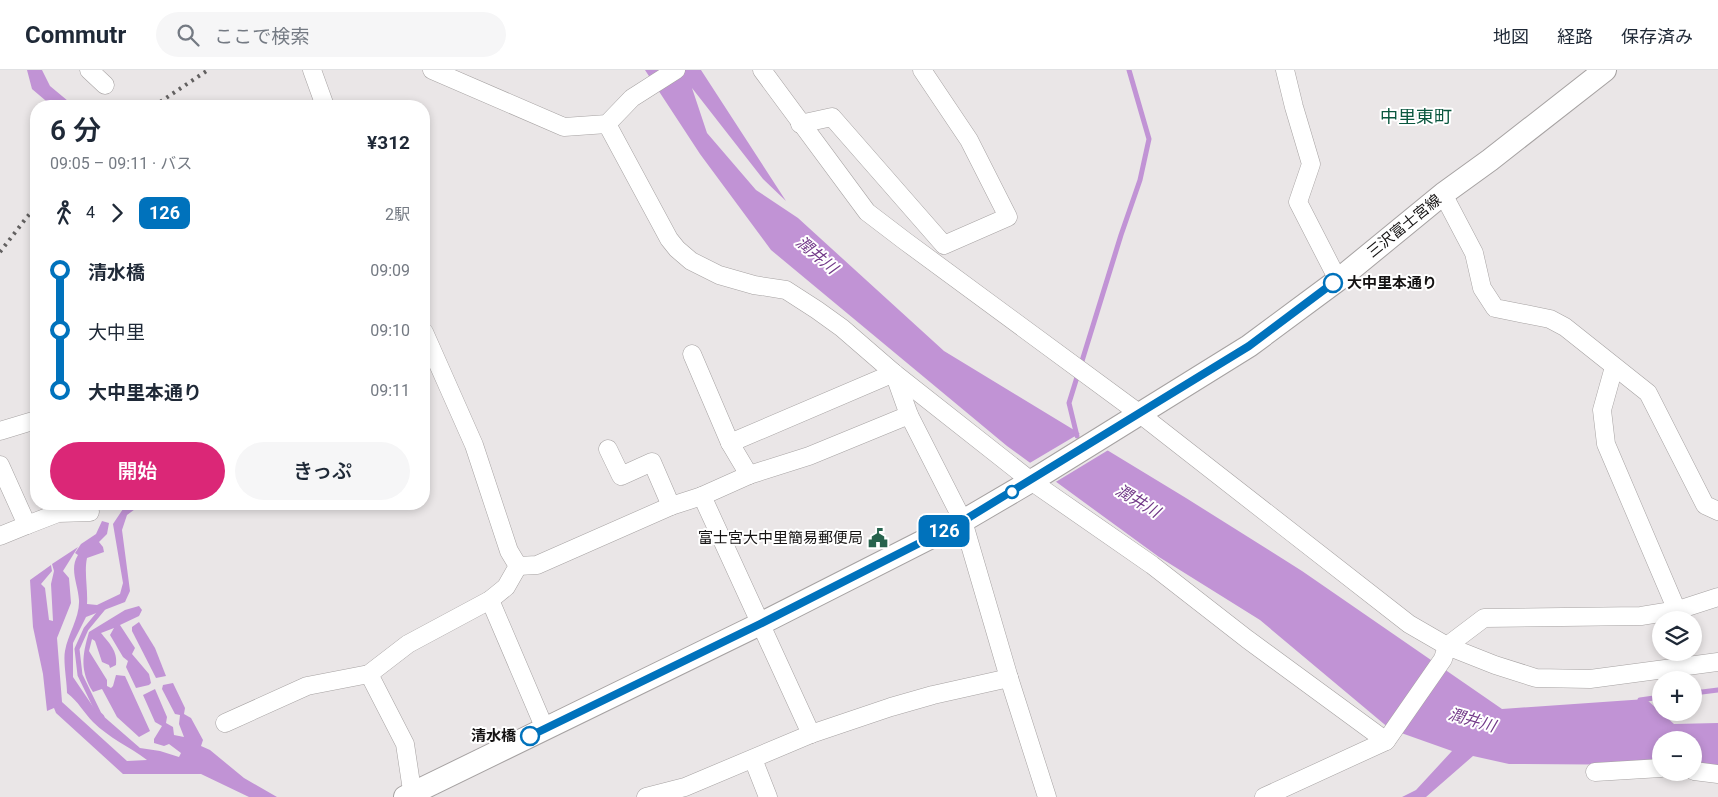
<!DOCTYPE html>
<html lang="ja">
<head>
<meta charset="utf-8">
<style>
	body { margin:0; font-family:Roboto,"Noto Sans JP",sans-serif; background:#f6f6f7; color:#1f2937; height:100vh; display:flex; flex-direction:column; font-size:19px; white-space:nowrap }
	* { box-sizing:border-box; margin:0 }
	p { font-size:16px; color:#747a83 }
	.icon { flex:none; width:28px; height:28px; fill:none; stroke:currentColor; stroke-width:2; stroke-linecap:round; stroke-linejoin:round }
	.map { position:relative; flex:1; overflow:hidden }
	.drawer { position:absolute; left:30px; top:30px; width:400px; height:410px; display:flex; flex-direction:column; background:#fff; border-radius:20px; box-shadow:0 2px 8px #0003 }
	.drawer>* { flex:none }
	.badge { padding:0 10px; border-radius:8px; font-size:18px; line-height:32px }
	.controls { position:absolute; left:1652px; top:541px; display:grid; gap:10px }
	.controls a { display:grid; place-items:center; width:50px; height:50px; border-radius:50%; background:#fff; box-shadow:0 2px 8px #0003; font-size:25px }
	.map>.badge { position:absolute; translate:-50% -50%; box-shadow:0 0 0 2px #fff }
	.legs { display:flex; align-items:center; gap:8px; height:55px; padding:0 20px; font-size:16px }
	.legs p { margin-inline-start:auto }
	.overview { display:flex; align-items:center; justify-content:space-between; height:85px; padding:0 20px }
	h1 { font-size:28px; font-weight:600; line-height:38px }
	.primary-button { display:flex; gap:10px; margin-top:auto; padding:10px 20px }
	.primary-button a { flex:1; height:58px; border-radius:30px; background:#db2777; color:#fff; font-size:20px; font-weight:600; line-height:58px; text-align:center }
	.primary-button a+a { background:#f6f6f7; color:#1f2937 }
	ul { padding:0 20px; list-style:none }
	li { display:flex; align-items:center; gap:18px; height:60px; font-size:19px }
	li i { display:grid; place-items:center; width:8px; height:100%; margin:0 6px; background:currentColor }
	li i::after { content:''; width:12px; height:12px; margin:-6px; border:4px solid; border-radius:50%; background:#fff }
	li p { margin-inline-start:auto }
	li:first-child i { background:linear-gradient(#0000 50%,currentColor 0) }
	li:last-child i { background:linear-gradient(currentColor 50%,#0000 0) }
	header { display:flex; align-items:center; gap:30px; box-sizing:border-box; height:70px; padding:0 25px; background:#fff; border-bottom:1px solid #e0e1e3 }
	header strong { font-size:24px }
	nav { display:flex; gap:28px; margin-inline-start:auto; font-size:18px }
	.search { width:350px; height:45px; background:#f6f6f7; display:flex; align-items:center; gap:12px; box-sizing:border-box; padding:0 18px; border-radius:28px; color:#747a83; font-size:19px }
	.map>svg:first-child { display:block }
	.water { fill:#c193d5 }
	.pier { fill:#eae6e7 }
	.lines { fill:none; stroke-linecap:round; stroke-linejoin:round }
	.stream { stroke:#c193d5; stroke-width:5 }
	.minor-casing { stroke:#a6a2a2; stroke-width:19 }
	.major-casing { stroke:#a6a2a2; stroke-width:24 }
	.minor { stroke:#fff; stroke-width:18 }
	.major { stroke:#fff; stroke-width:22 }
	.rail { stroke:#626060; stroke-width:4; stroke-dasharray:2.5 5; stroke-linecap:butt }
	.line-1-casing { stroke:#fff; stroke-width:11 }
	.line-1 { stroke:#0072bc; stroke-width:8 }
	.stop-1-dot { fill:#fff; stroke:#0072bc; stroke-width:2.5 }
	.labels { text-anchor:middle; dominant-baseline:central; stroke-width:4; stroke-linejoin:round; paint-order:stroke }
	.street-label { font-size:15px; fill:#151313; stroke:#fff }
	.stop-label { font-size:15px; font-weight:bold; fill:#151313; stroke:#fff; text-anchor:start }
	.poi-label { font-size:15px; fill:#151313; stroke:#fff; text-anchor:end }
	.water-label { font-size:16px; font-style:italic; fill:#733a89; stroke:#fff }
	.quarter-label { font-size:18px; fill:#0a573f; stroke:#fff }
</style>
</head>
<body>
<header>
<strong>Commutr</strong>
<div class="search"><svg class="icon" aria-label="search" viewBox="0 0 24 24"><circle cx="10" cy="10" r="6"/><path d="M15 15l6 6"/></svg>ここで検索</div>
<nav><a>地図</a><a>経路</a><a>保存済み</a></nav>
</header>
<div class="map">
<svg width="1718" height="727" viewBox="0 0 1718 727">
	<rect width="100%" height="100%" fill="#eae6e7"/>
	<g class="water">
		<polygon points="27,0 42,0 50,16 74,36 52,36 32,19"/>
		<polygon points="645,0 701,0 786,131 763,109 692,18 707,63 756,120 798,148 944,281 1186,428 1302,501 1502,639 1646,629 1674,654 1718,653 1718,695 1694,695 1694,670 1661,670 1661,695 1509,694 1473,686 1426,727 1402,727 1416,720 1452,681 1390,659 1260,550 1159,487 1007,376 771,180 700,84"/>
		<path d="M 129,434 L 142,434 L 127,445 L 122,460 L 130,521 L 125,532 L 86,547 L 73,573 L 73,607 L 94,638 L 140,678 L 160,681 L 179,687 L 181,683 L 169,674 L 164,676 L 154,673 L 154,669 L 162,656 L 155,652 L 143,625 L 155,619 L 167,647 L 166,653 L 173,657 L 174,665 L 184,667 L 179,654 L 180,645 L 175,644 L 162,619 L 163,615 L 173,613 L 185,638 L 184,644 L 191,648 L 203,670 L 201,676 L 210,680 L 244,708 L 277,727 L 249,727 L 201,704 L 123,704 L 56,643 L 54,638 L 47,641 L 43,604 L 33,557 L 30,510 L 51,495 L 52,501 L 41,514 L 45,518 L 49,550 L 53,551 L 51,514 L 54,501 L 52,494 L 78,477 L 63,501 L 69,508 L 71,533 L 57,568 L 62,632 L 127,691 L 147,690 C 130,677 109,668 93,652 C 84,643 78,631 67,623 C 67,612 63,591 65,581 C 68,564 80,547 79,530 C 78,514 69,499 78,485 L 75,483 L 81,474 L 96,464 L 102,451 L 109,453 L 107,464 L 99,472 L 103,477 L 104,482 L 87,488 C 84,502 88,519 87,534 L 97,535 L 120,524 L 123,513 L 113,454 L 125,436 Z"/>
		<path d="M 139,536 L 142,540 L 139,546 L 120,555 L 135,578 L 132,584 L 149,604 L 151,613 L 149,615 L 136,618 L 126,597 L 128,591 L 123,587 L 110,565 L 114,558 L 101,563 C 109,573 118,581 116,595 L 110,598 L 109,595 L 102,592 L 95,571 L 92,569 L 89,581 L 107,610 L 107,616 L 111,618 L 113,616 L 116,605 L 125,606 L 150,661 L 139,667 L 117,647 L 102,619 L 93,622 C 80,601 82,586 89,562 L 125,540 Z"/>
		<polygon points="139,552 155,578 166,606 156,608 132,561 132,557"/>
	</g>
	<polygon class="pier" points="1082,362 1110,379 1054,413 1028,394"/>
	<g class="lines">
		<g class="stream">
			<polyline points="1077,366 1069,333 1121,165 1140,110 1149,69 1129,0"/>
			<polyline points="1694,623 1718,620"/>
			<polyline points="1640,630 1661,627"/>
			<polyline points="102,647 99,644 80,605 77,579 86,559 105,536"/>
		</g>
		<defs>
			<g id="minor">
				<polyline points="89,0 105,15"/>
				<polyline points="312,0 325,36"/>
				<polyline points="432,0 564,57 607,54 632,28 676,0"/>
				<polyline points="762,0 867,142 905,171 1140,344 1409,554 1447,576 1495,595 1536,608 1590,609 1718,592"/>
				<polyline points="1285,0 1294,37 1311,94 1298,132 1338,210"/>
				<polyline points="607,54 669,169 677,179 691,191 719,205 754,215 786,220 817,240 842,258 894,303 1031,411 1152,495 1247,569 1386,671"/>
				<polyline points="800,54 832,47 944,175 1008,147 969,70 922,0"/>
				<polyline points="1443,124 1474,183 1482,218 1495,238 1550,249 1565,257 1648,323 1705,435 1718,441"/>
				<polyline points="692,284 730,373 749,405"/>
				<polyline points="1614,297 1602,340 1606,374 1681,550"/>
				<polyline points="894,303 909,345 963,451 1009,608 1047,727"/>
				<polyline points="0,361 36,350"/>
				<polyline points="730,373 894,303"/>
				<polyline points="608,379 621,406 652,392 671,436"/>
				<polyline points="0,395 27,455 0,466"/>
				<polyline points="702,426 811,664"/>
				<polyline points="27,455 58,443 90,442"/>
				<polyline points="518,496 537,495 671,436 702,426 749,405 809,386 909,345"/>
				<polyline points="490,530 545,659"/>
				<polyline points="369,604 405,674 413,727"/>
				<polyline points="225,653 307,616 369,604 408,574 490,530 506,517 518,496 509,481 474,375 424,262"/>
				<polyline points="753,689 768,727"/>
				<polyline points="1694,701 1718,704"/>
				<polyline points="1595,702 1661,698"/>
				<polyline points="646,727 685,717 811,664 891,637 933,625 1009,608"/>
				<polyline points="1264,727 1386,671 1443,589 1447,576 1484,548 1641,546 1678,540 1718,527"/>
			</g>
			<polyline id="major" points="405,727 760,554 963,451 1038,407 1249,276 1338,210 1443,124 1490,90 1605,0"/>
		</defs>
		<use href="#minor" class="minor-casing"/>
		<use href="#major" class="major-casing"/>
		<use href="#minor" class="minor"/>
		<use href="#major" class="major"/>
		<g class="rail">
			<polyline points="154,36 208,0"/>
			<polyline points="0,182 27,147 36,137"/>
		</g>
	</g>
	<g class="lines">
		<defs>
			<polyline id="line-1" points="530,666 760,554 963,451 1249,276 1333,213"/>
		</defs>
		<use href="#line-1" class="line-1-casing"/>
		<use href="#line-1" class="line-1"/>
	</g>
	<defs>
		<symbol id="civic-bare" viewBox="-9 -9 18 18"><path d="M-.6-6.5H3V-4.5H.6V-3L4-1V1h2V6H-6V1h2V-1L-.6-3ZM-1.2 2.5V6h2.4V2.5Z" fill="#27634d" stroke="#fff" stroke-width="2.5" paint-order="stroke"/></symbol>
	</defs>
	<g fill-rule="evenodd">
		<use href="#civic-bare" x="864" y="454" width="28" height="28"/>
	</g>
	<g class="stop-1-dot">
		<circle cx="1333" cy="213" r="9"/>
		<circle cx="1012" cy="422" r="6"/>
		<circle cx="530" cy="666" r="9"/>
	</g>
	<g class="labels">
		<g class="street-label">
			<text transform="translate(1404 156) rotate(-39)">三沢富士宮線</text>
		</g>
		<g class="stop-label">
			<text x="1347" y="213">大中里本通り</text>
			<text x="516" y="666" text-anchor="end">清水橋</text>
		</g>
		<g class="poi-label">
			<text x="863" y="468">富士宮大中里簡易郵便局</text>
		</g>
		<g class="water-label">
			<text transform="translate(817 185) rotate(40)">潤井川</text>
			<text transform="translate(1138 431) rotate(31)">潤井川</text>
			<text transform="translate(1472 650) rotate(16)">潤井川</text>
		</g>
		<g class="quarter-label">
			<text x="1416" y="46">中里東町</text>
		</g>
	</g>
</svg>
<div class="controls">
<a><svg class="icon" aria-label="layers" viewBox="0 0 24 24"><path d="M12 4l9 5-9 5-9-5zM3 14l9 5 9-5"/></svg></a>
<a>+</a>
<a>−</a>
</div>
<b class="badge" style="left:944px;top:461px;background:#0072bc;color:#fff">126</b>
<section class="drawer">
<div class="overview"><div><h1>6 分</h1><p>09:05 – 09:11 · バス</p></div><b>¥312</b></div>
<div class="legs"><svg class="icon" aria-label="walk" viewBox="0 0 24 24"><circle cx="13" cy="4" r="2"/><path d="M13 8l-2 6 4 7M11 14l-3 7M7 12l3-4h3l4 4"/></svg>4<svg class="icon" aria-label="forward" viewBox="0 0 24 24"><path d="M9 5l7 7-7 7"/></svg><b class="badge" style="background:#0072bc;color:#fff">126</b><p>2駅</p></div>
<ul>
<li><i style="color:#0072bc"></i><b>清水橋</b><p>09:09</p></li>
<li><i style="color:#0072bc"></i><span>大中里</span><p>09:10</p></li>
<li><i style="color:#0072bc"></i><b>大中里本通り</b><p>09:11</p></li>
</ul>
<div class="primary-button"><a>開始</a><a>きっぷ</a></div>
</section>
</div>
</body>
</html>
